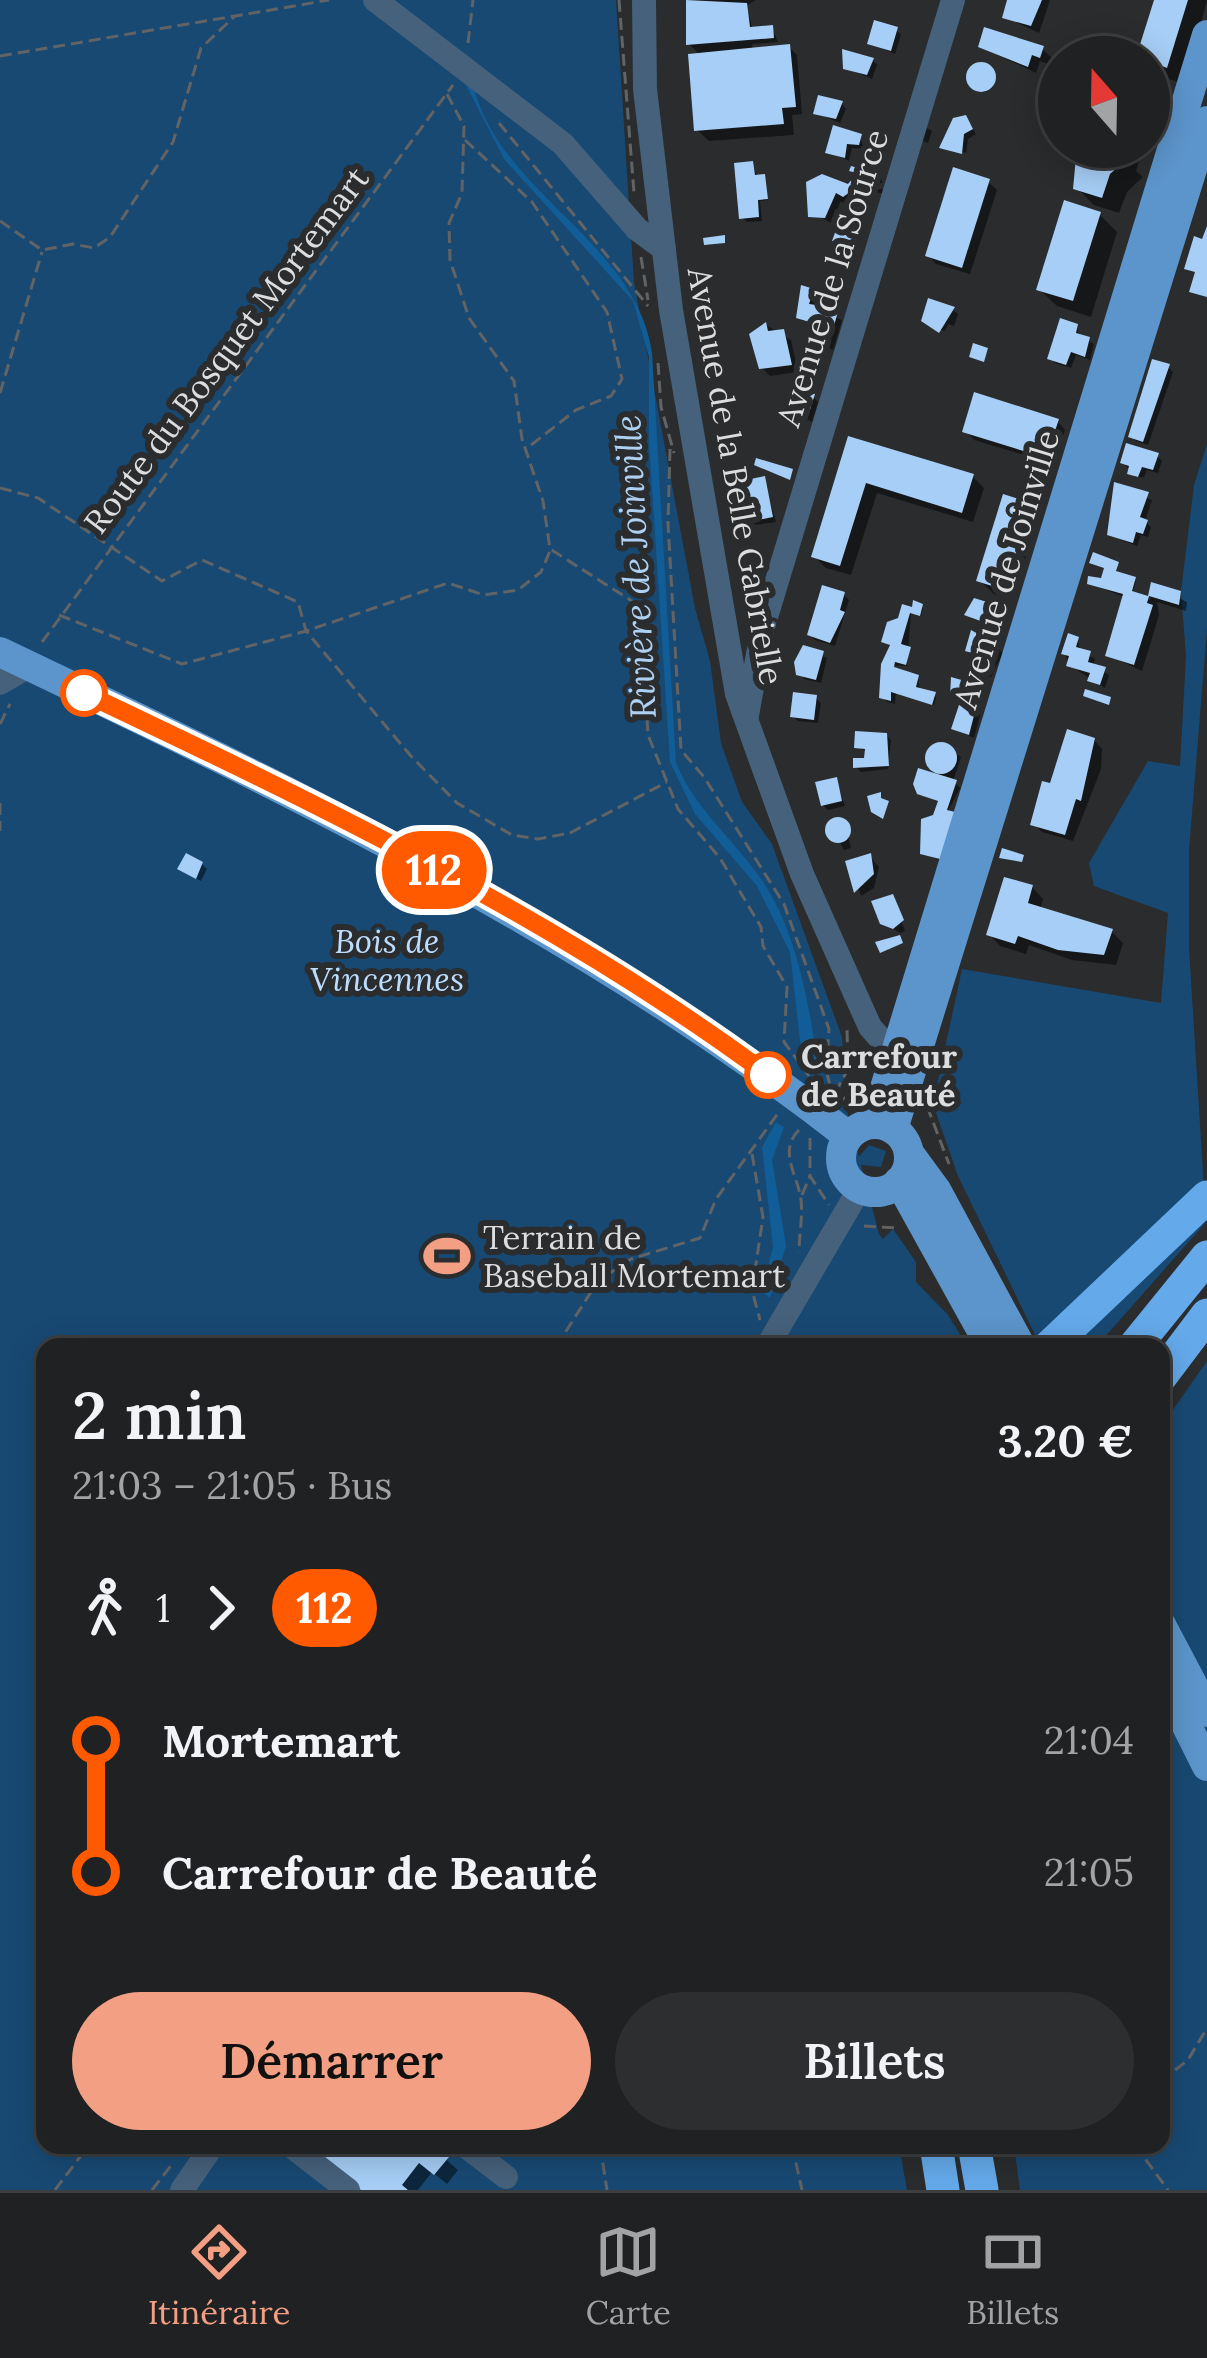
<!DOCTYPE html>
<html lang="fr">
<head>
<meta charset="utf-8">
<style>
	body { margin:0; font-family:Lora,serif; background:#2d2e2f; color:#f1f3f6; height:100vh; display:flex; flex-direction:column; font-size:45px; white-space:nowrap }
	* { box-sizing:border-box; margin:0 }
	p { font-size:39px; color:#a2a3a5 }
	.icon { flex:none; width:66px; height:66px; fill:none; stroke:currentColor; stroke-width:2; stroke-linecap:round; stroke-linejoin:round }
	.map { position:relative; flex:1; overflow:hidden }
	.side { position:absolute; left:36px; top:1338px; width:1134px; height:816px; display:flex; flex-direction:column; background:#202122; border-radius:24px; box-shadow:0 6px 30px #0003,0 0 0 3px #3d3e40 }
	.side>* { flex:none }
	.badge { padding:0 24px; border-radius:39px; font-size:42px; line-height:78px }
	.needle { width:78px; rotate:340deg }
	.buttons { position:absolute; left:1038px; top:36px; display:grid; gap:24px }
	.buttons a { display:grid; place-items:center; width:132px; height:132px; border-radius:50%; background:#202122; box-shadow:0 6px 30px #0003,0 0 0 3px #3d3e40; font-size:60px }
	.map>.badge { position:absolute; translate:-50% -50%; box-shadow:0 0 0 6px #fff }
	.legs { display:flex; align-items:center; gap:18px; height:132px; padding:0 36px; font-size:39px }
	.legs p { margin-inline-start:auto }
	.head { display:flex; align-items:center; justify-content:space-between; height:204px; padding:0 36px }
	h1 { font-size:66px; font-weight:600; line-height:90px }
	.button { display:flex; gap:24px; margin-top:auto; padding:24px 36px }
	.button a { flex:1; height:138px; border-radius:72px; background:#f39f84; color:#111; font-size:48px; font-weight:600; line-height:138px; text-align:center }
	.button a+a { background:#2d2e2f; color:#f1f3f6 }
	ul { padding:0 36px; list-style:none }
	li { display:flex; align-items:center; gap:42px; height:132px; font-size:45px }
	li i { display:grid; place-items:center; width:18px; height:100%; margin:0 15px; background:currentColor }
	li i::after { content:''; width:30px; height:30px; margin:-15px; border:9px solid; border-radius:50%; background:#202122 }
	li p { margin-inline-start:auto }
	li:first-child i { background:linear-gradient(#0000 50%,currentColor 0) }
	li:last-child i { background:linear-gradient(currentColor 50%,#0000 0) }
	.menu { display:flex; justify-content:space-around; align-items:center; height:168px; border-top:3px solid #3d3e40; background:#202122; font-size:33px; color:#a2a3a5 }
	.menu a { display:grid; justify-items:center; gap:6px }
	.menu .current { color:#f39f84 }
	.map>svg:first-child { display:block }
	.green { fill:#184973 }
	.water { fill:#115d98 }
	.shadow { fill:#0007 }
	.building { fill:#a6cef6 }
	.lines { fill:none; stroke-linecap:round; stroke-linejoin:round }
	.path { stroke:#616365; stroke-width:3; stroke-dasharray:12 6; stroke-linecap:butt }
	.minor { stroke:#46617b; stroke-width:24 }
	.major { stroke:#5c95cb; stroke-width:30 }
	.highway { stroke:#64a9ea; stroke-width:33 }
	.line-1-casing { stroke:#fff; stroke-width:27 }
	.line-1 { stroke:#ff5a00; stroke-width:18 }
	.stop-1-dot { fill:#fff; stroke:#ff5a00; stroke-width:6 }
	.labels { text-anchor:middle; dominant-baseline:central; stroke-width:12; stroke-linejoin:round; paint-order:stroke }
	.street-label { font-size:33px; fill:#dbddde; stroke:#2a2c2e }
	.park-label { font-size:33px; font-style:italic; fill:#bdf; stroke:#2a2c2e }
	.stop-label { font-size:33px; font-weight:bold; fill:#dbddde; stroke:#2a2c2e; text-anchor:start }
	.poi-label { font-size:33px; fill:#dbddde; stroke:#2a2c2e; text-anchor:start }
	.water-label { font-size:36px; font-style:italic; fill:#aed0f2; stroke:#2a2c2e }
</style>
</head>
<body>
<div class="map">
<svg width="1207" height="2190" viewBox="0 0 1207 2190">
	<rect width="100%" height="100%" fill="#2a2c2e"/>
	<g class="green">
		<polygon points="0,0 616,0 634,282 695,608 710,661 721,743 742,802 772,844 842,1037 845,1078 840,1084 859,1157 869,1145 886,1151 881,1167 861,1165 879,1234 883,1239 893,1229 916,1262 916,1282 948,1315 968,1347 45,1347 45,2145 899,2145 907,2190 0,2190"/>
		<polygon points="1207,444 1207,629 1189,850 1189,948 1204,1189 1038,1341 958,1176 933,1104 962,969 1161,1003 1168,913 1094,886 1089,863 1148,761 1180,766 1186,656 1181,591 1194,485"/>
		<polygon points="1207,1215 1207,1221 1096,1347 1064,1347"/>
		<polygon points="1207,1361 1207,2190 1020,2190 1014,2145 1161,2145 1161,1427"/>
	</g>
	<g class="water">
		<path d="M 463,79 L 473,84 C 498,193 636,241 652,353 L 676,763 C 696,811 735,840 763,882 C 797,932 810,1008 818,1067 L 813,1077 L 800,1041 L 790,952 L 757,886 L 695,814 L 670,762 L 649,442 L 649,357 L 633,301 L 504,159 Z"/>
		<polygon points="776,1122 784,1127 772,1160 786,1246 770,1298 762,1291 773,1247 762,1147"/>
	</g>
	<g class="shadow">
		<polygon points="688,0 756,0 746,6 753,29 772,28 778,42 752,44 753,51 789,47 797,55 802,114 792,115 794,135 709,141 697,130 701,56 689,44"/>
		<polygon points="1010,0 1050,0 1039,33 1005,17"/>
		<polygon points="1158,0 1207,0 1185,84 1159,76 1149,66"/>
		<polygon points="896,30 901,35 895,54 870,43"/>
		<polygon points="981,47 1042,49 1051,57 1048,64 1040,61 1036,73"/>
		<polygon points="873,60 877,65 872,79 846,68"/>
		<circle cx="982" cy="79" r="13"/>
		<polygon points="1149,101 1157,107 1151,127 1149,127"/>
		<polygon points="842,104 846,109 840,123 816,113"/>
		<polygon points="970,124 976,134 968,139 966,153 945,146"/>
		<polygon points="927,128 932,131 928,143 923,141"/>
		<polygon points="860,137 864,149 852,148 849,161 828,152"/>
		<polygon points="1079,147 1130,147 1140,158 1136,171 1143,177 1127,192 1119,213 1094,205 1076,187"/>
		<polygon points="752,164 758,178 766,179 768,200 760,201 762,221 747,222 742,217"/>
		<polygon points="880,164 882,183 863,184 863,190 883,189 882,193 860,191 852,204 840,202 833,224 808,211 814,192 850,187 854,192 862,168"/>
		<polygon points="988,182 997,190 970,274 936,264 928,255"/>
		<polygon points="1100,215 1117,232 1091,317 1057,306 1039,289"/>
		<polygon points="812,292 817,297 814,308 842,320 833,350 819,342 823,327 799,317"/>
		<polygon points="953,310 958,314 954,326 948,324 945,331 929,326"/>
		<polygon points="766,325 791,340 798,372 770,376 762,368"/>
		<polygon points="1077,327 1080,337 1094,344 1090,360 1076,355 1071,368 1055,363 1051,358"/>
		<polygon points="1168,367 1173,372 1148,445 1136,441 1131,436"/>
		<polygon points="813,397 818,402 812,422 791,412"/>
		<polygon points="1057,421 1065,430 1054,464 974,440 966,431"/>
		<polygon points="850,439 973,477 984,488 973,522 877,493 851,575 826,568 814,556"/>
		<polygon points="1157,456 1162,461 1158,473 1147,470 1144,477 1135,477 1123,462"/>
		<polygon points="764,480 776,522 756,525 751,520"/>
		<polygon points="1116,486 1152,500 1145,521 1151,527 1148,537 1141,535 1137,546 1110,535"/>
		<polygon points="1031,505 1039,513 1013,597 994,594 979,580"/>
		<polygon points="1117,564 1117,575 1136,581 1132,594 1150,600 1153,586 1187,602 1186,611 1157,602 1159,615 1142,671 1108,655 1129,599 1089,583 1103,581"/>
		<polygon points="844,595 849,600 835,646 815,640 810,635"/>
		<polygon points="904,608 923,608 921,616 911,613 907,666 886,665 890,646 885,641"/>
		<polygon points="998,609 1003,614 999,629 971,618"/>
		<polygon points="1078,639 1080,651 1095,659 1093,666 1109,675 1105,688 1069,665 1065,653"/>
		<polygon points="805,648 827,658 821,683 804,679 794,662"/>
		<polygon points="999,649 1003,653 991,677 980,674 975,669 978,657 968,651"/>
		<polygon points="885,669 918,677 920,691 936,697 934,705 896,693 895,704 887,702 882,697"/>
		<polygon points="970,686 975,691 974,706 981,712 974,738 954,729 963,702 953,695"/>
		<polygon points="816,698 821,703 818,723 798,721 793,716"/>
		<polygon points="886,735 891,740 888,769 861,772 856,767 867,761 868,752 857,747"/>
		<polygon points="1094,740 1102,749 1101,769 1073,841 1042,832 1034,824 1052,787"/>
		<polygon points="942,745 961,757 953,781 960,788 947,813 945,862 923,853 927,839 920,832 924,822 936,817 940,803 920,792 946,780 926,764 930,747 940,752"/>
		<polygon points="836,780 845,806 828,810 823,805"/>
		<polygon points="844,818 851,848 844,850 829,822"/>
		<polygon points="870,857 879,867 874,888 861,896 849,863"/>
		<polygon points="202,864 207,869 201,881 185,873"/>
		<polygon points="1032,887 1043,899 1040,910 1111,931 1123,943 1116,965 1072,960 1029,945 1026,954 1000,946 989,934"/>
		<polygon points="892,897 905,931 900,933 883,922"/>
		<polygon points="313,2145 346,2145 367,2162 379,2145 429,2145 458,2170 447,2184 432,2172 418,2190 362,2190"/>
	</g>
	<g class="building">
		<polygon points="686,0 747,3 750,27 773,25 774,38 686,45"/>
		<polygon points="1007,0 1042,0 1031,26 1002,18"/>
		<polygon points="1154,0 1188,0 1167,68 1139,57 1138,51"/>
		<polygon points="874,20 898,27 891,51 867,44"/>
		<polygon points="984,27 1044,46 1040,58 1032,55 1028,67 978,47"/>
		<polygon points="790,44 796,107 782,108 784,124 694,131 688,54"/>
		<polygon points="842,49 874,58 867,75 843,69"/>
		<circle cx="981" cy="77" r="15"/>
		<polygon points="1149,78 1164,83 1160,95 1149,91"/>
		<polygon points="818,95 843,101 836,119 813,114"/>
		<polygon points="966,115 973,129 964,134 962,154 939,148 953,118"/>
		<polygon points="833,125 862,134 859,145 847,144 845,158 825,153"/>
		<polygon points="1077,147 1122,147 1128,158 1110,174 1102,198 1073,189"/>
		<polygon points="861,156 882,161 874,186 863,183 843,197 836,193 825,218 808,217 806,182 822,174 848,184 857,173 849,171 851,166 858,168"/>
		<polygon points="753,161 755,175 765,174 768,199 758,200 759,217 739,219 734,163"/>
		<polygon points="953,167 990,179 962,268 925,256"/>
		<polygon points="1064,200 1101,212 1073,301 1036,290"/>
		<polygon points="1207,226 1207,297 1189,292 1195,272 1184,269 1194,236 1202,239"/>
		<polygon points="836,230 858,234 856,248 832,241"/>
		<polygon points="725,235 725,243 704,245 703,238"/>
		<polygon points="801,285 814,289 809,304 839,308 828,347 815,343 820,325 796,318"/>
		<polygon points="928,298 955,307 939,333 921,321"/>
		<polygon points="1060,318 1078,324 1076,333 1090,337 1085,357 1071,352 1066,365 1047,359"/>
		<polygon points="766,322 768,331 784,329 792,365 759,369 749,334"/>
		<polygon points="973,343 988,348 984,362 969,357"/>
		<polygon points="1152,359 1170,364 1143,442 1128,437"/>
		<polygon points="795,389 815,394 807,419 788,413"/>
		<polygon points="974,392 1059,419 1046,458 962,432"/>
		<polygon points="848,436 974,474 962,513 866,483 840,566 811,557"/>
		<polygon points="1126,443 1159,453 1153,470 1142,467 1138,477 1127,474 1129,466 1120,463"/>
		<polygon points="756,458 793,469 790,480 754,465"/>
		<polygon points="765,476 773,517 748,522 736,482"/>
		<polygon points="1114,482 1149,492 1140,517 1148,520 1143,534 1136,532 1133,543 1107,535"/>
		<polygon points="1003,494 1032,503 1005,590 976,581"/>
		<polygon points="1093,552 1119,562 1116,571 1136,577 1132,591 1148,596 1151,582 1181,591 1179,605 1149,596 1147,603 1153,605 1134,665 1105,656 1123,594 1087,584 1088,576 1101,578 1104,568 1089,563"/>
		<polygon points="822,585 845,592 840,610 845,612 830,643 807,635"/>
		<polygon points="974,598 1000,606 994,626 964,615"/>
		<polygon points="913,600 923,604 920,616 910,613 901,644 911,647 906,665 895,662 894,667 919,675 916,687 936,692 932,705 891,692 891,701 879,698 881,664 890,645 881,642 887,622 898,618 902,604 912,607"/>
		<polygon points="971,630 1000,646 986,674 971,670 976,654 965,651"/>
		<polygon points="1068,633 1079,637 1076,647 1091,651 1088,662 1106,667 1100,685 1087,681 1090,673 1066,666 1069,656 1061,654"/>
		<polygon points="803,645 824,651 816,680 796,675 794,662"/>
		<polygon points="951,677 972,683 969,702 977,704 969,735 951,729 961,699 950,696"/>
		<polygon points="1085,689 1111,697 1109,705 1083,696"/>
		<polygon points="793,692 817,695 814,720 790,717"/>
		<polygon points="1067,729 1095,738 1081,801 1076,799 1065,835 1030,825 1042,781 1050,783"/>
		<polygon points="855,731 887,733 889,766 853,768 853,758 864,758 865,749 854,748"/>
		<circle cx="941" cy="758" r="16"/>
		<polygon points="918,768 957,780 947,810 955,812 940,859 920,854 921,819 933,815 938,801 917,794 913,784"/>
		<polygon points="837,777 842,801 821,806 815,782"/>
		<polygon points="881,792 881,798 889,801 883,819 871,812 867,796"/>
		<circle cx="838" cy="830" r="13"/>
		<polygon points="1002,848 1024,855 1022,862 999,858"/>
		<polygon points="186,853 203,862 196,879 177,869"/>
		<polygon points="871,853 874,874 854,893 845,861"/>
		<polygon points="1004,877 1033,885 1028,903 1113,929 1104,955 1058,950 1018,936 1015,944 986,935"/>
		<polygon points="893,894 904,920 893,929 880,924 871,901"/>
		<polygon points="900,935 903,943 880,953 875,942"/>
		<polygon points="309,2145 350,2145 366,2157 376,2145 434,2145 449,2157 434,2175 419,2163 402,2185 408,2190 361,2190"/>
	</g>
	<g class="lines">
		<g class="path">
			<polyline points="619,0 634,193"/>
			<polyline points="468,43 473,0"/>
			<polyline points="0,56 329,0"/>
			<polyline points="447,94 464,126 462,193 449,223 450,260 469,318 514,381 522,439 543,501 550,549 632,601 641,615 648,735 678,809 720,858 761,927 763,946 787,987 784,1042 809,1076"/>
			<polyline points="499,123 648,306"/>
			<polyline points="465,140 532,202 607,312 622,379 611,396 576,410 526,449"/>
			<polyline points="0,221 42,250 73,244 94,248 110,237 173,142 201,48 235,16"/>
			<polyline points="641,257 648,300"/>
			<polyline points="658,363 661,407 674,453"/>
			<polyline points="0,393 42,252"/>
			<polyline points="670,449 668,524 681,750 704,777 784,904 829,1029 826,1070 832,1093"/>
			<polyline points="0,488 38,498 162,581 202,560 298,602 306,631 410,755 457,803 512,835 538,839 570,833 667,782"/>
			<polyline points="59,615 182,664 306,631 448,583 484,595 518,590 541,572 550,551"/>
			<polyline points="42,642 453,85"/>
			<polyline points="0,724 10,704"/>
			<polyline points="0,803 0,831"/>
			<polyline points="835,1093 848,1069 847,1029"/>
			<polyline points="839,1102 861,1087"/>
			<polyline points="927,1106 949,1164"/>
			<path d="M 799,1130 C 779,1150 795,1171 800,1194 C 804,1211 799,1234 799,1252"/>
			<polyline points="810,1138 810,1176 829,1205"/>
			<polyline points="752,1154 763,1217 752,1290 760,1320"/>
			<polyline points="802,1195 810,1176"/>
			<polyline points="864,1226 896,1228"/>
			<polyline points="556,1347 598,1281 631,1259 700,1238 716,1199 779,1112"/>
			<polyline points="1161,2081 1188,2060 1207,2028"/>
			<polyline points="600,2145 607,2190"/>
			<polyline points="792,2145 802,2190"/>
			<polyline points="1135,2145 1168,2190"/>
			<polyline points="55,2190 89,2145"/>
			<polyline points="152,2190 173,2163"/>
		</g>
		<g class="minor">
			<polyline points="375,0 563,144 637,229 664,249"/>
			<polyline points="644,0 645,89 671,310 737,694 802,874 870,1027 886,1045 913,1057"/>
			<polyline points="0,683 29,666"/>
			<polyline points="747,715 763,627 953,0"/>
			<polyline points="767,1347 860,1188"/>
			<polyline points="290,2145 348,2190"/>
			<polyline points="464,2145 506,2177"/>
			<polyline points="182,2190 213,2145"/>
		</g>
		<g class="major">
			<path d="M 0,652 C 294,792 591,935 848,1136"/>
			<polyline points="874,1124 1207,35"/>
			<circle cx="875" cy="1158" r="34"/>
			<polyline points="893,1129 1207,121"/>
			<polyline points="909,1153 936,1190 1021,1347"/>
			<polyline points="899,1181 991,1347"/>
			<polyline points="1161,1625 1207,1712"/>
			<polyline points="1161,1674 1207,1766"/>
		</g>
		<g class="highway">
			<polyline points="1049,1347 1207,1197"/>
			<polyline points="1134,1347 1207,1257"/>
			<polyline points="1161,1376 1207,1315"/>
			<polyline points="936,2145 943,2190"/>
			<polyline points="974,2145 982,2190"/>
		</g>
	</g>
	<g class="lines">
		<defs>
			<path id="line-1" d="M 84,693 C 318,804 559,920 768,1075"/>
		</defs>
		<use href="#line-1" class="line-1-casing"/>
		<use href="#line-1" class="line-1"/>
	</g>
	<defs>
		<symbol id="stadium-bare" viewBox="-9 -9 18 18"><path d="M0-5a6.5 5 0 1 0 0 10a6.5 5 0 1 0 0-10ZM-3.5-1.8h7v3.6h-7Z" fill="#f39f84" stroke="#2a2c2e" stroke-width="2.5" paint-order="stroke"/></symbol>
	</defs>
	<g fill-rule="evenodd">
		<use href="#stadium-bare" x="414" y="1223" width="66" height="66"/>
	</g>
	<g class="stop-1-dot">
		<circle cx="84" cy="693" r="21"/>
		<circle cx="768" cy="1075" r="21"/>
	</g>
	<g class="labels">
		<g class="street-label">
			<text transform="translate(832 278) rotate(-73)">Avenue de la Source</text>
			<text transform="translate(226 350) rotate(-53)">Route du Bosquet Mortemart</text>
			<text transform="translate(736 476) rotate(80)">Avenue de la Belle Gabrielle</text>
			<text transform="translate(1006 569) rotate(-73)">Avenue de Joinville</text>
		</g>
		<g class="park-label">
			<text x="387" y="941">Bois de<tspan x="387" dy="38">Vincennes</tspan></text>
		</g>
		<g class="stop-label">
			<text x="801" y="1056">Carrefour<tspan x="801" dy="38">de Beauté</tspan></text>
		</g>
		<g class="poi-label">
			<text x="483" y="1237">Terrain de<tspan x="483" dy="38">Baseball Mortemart</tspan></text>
		</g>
		<g class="water-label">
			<text transform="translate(635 567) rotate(-93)">Rivière de Joinville</text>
		</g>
	</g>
</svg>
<div class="buttons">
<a><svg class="needle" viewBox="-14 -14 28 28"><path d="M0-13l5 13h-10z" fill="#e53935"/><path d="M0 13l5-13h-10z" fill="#a2a3a5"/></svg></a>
</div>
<b class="badge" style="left:434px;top:870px;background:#ff5a00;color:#fff">112</b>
<section class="side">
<div class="head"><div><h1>2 min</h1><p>21:03 – 21:05 · Bus</p></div><b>3.20 €</b></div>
<div class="legs"><svg class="icon" aria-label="walk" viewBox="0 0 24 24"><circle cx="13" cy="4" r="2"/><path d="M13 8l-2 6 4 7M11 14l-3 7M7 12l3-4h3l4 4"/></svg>1<svg class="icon" aria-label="forward" viewBox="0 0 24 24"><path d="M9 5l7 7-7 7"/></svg><b class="badge" style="background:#ff5a00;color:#fff">112</b></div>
<ul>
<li><i style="color:#ff5a00"></i><b>Mortemart</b><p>21:04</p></li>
<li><i style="color:#ff5a00"></i><b>Carrefour de Beauté</b><p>21:05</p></li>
</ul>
<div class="button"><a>Démarrer</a><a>Billets</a></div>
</section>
</div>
<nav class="menu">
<a class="current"><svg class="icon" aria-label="directions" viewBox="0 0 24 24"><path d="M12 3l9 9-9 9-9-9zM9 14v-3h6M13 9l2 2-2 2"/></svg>Itinéraire</a>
<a><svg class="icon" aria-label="map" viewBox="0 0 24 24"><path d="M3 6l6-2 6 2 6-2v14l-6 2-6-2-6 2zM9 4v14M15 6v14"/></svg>Carte</a>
<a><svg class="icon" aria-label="tickets" viewBox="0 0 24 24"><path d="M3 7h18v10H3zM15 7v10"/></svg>Billets</a>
</nav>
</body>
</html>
